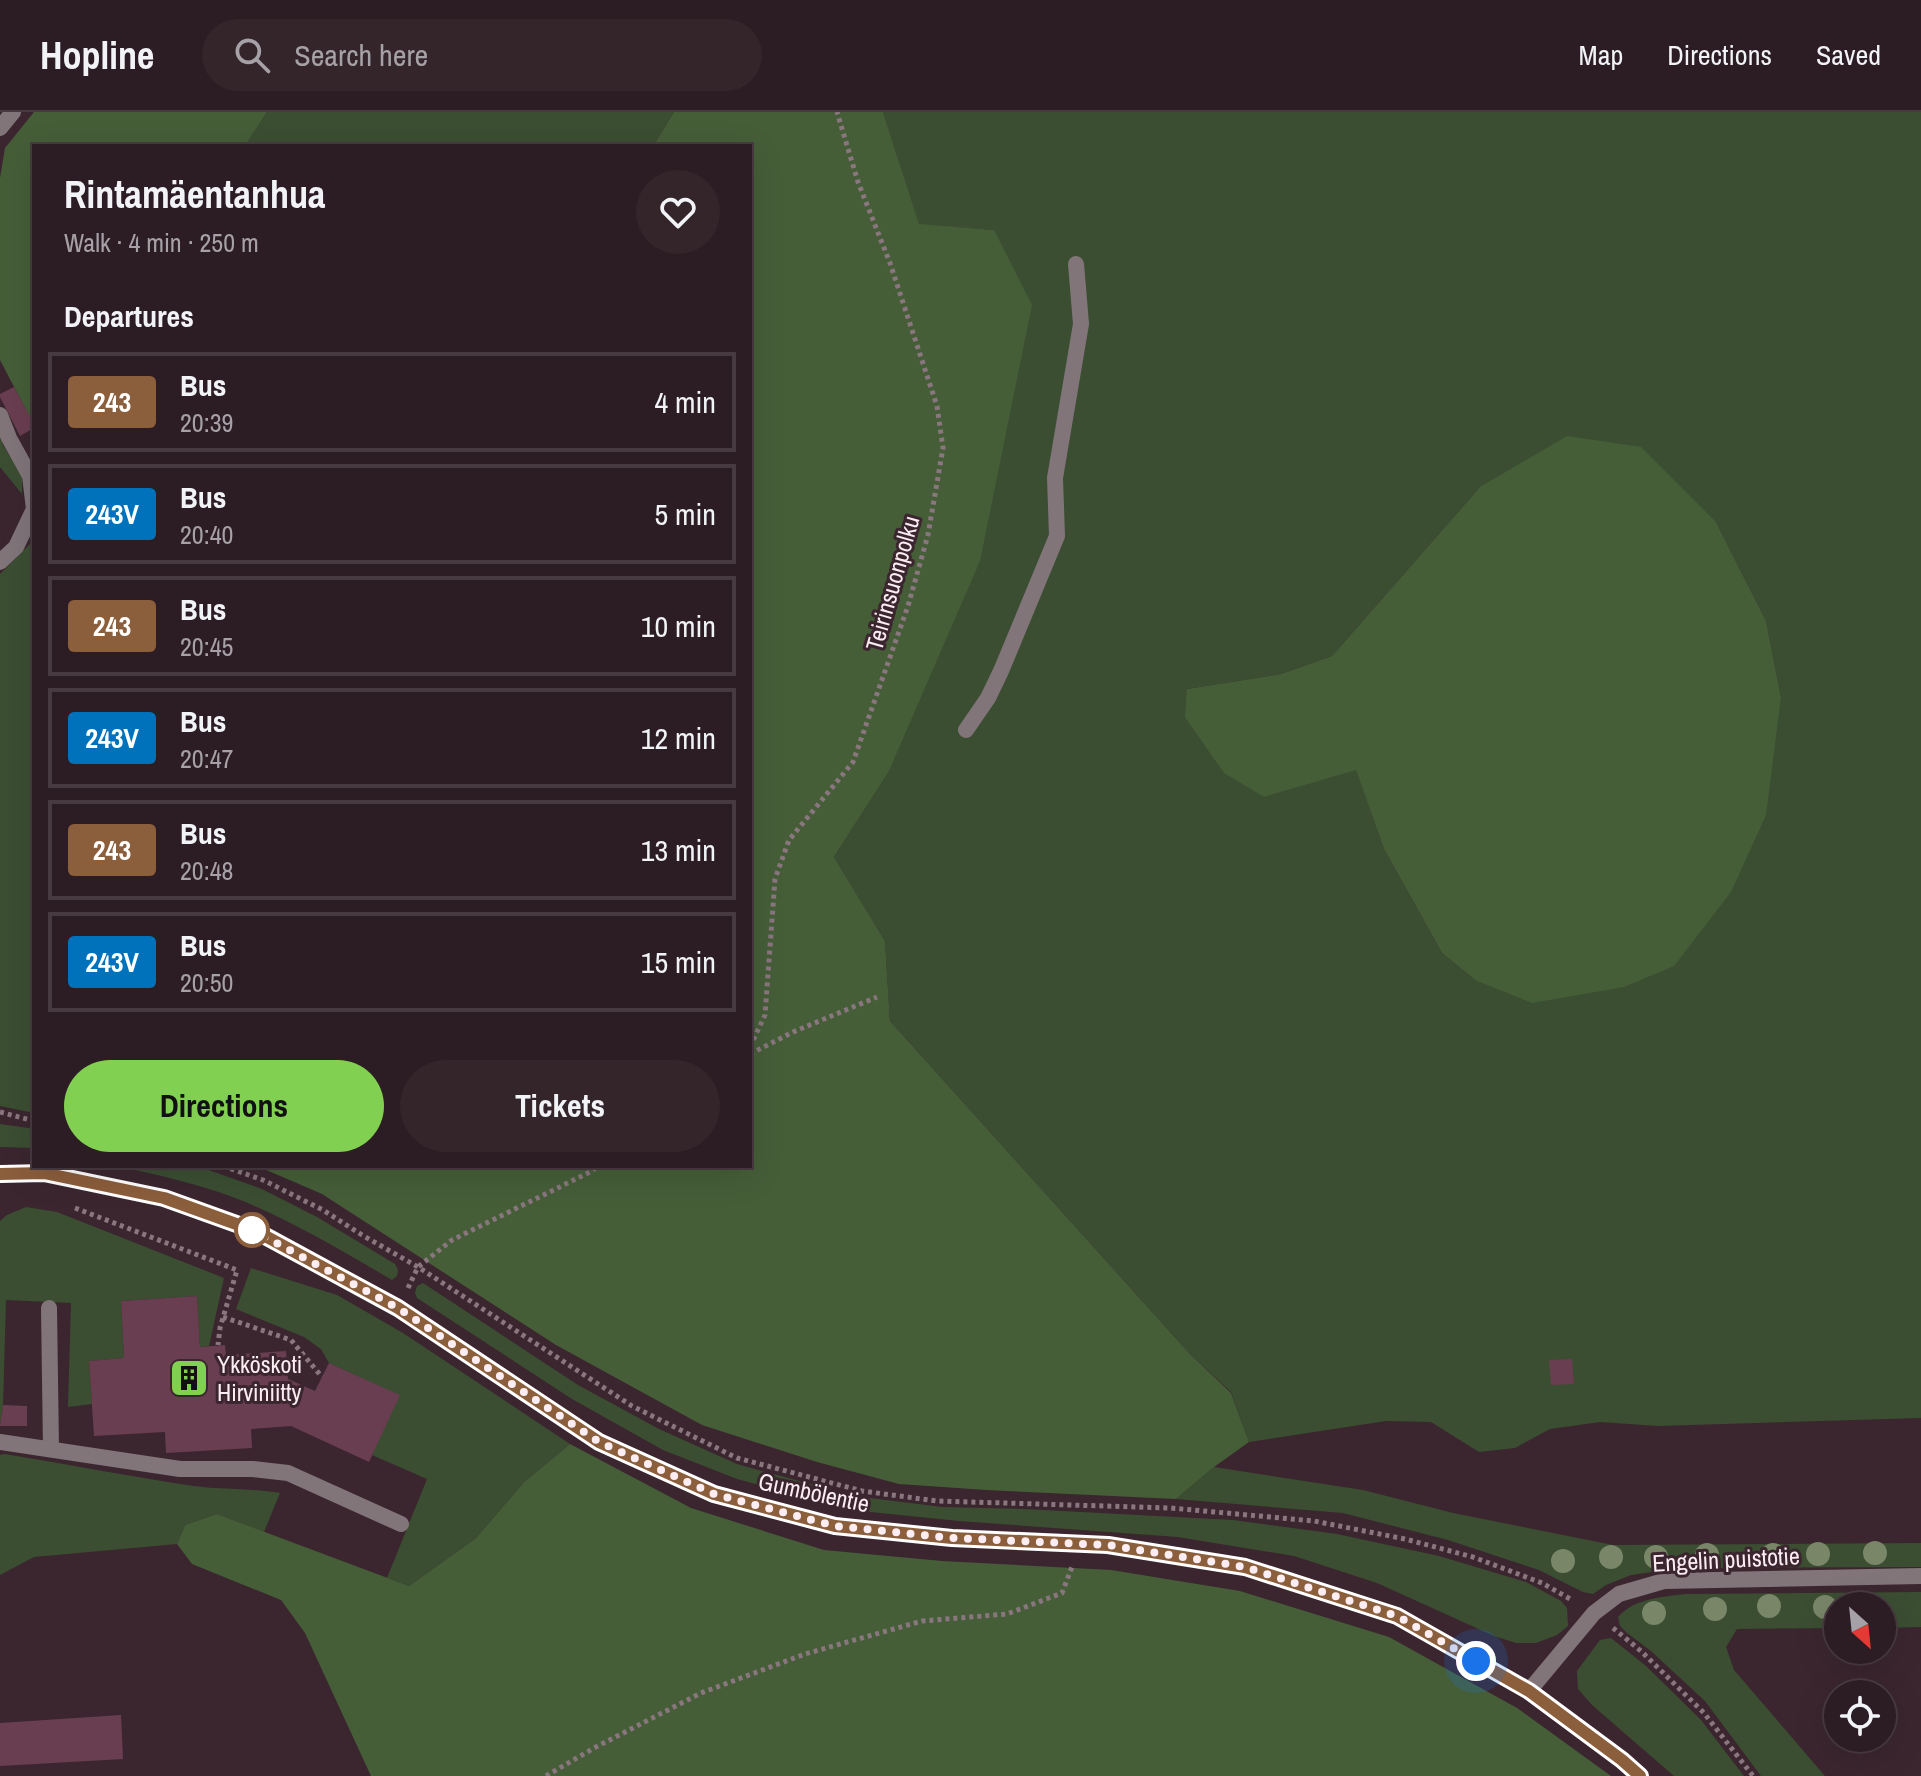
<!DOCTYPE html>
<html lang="en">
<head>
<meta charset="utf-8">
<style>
	body { margin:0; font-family:"Archivo Narrow",sans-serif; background:#34252b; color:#f1f3f6; height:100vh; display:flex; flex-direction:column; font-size:30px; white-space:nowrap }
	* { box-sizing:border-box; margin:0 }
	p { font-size:26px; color:#a6a1a6 }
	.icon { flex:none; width:44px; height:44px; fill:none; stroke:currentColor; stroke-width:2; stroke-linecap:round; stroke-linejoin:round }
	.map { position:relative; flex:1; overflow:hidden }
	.panel { position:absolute; left:32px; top:32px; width:720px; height:1024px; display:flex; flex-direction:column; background:#2c1c23; border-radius:0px; box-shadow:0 8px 32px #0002,0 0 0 2px #483a41 }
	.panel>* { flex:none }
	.badge { padding:0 16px; border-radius:6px; font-size:28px; line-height:52px }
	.needle { width:52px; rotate:153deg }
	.fabs { position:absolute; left:1824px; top:1480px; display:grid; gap:16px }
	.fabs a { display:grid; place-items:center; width:72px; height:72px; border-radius:50%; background:#2c1c23; box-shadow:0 8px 32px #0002,0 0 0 2px #483a41; font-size:40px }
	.you { position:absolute; width:40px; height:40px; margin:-20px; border:6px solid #fff; border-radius:50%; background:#1a73e8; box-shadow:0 0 0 12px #1a73e833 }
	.map>.badge { position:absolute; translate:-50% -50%; box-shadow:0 0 0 4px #fff }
	h2 { padding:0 32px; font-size:30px; line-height:72px }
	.round { display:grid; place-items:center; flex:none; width:84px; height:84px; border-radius:42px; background:#34252b }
	.head { display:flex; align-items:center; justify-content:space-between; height:136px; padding:0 32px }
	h1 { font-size:38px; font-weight:700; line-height:60px }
	.primary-button { display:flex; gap:16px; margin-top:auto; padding:16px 32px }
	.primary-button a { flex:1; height:92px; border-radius:48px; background:#81d051; color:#111; font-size:32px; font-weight:700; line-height:92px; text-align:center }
	.primary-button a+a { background:#34252b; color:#f1f3f6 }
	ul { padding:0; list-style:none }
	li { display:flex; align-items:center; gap:24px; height:100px; margin:0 16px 12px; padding:0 16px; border:4px solid #483a41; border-radius:0px }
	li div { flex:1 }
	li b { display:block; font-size:30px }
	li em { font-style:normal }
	li .badge { min-width:88px; font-weight:700; text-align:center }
	header { display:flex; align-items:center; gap:48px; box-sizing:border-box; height:112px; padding:0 40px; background:#2c1c23; border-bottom:2px solid #483a41 }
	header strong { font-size:38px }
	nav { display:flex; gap:44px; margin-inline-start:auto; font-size:28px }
	.search { width:560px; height:72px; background:#34252b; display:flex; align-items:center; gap:20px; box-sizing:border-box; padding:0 28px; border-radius:44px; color:#a6a1a6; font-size:30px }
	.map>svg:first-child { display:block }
	.green { fill:#3b4e32; fill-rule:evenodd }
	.forest { fill:#455e38 }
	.building { fill:#6a3e51 }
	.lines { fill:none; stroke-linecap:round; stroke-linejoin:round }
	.path { stroke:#89767e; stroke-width:5; stroke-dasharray:4 4; stroke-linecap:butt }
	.service { stroke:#81757a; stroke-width:16 }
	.minor { stroke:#81757a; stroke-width:16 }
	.secondary { stroke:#b09ea5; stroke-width:16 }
	.tree { fill:#798668 }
	.line-casing { stroke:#fff; stroke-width:18 }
	.line { stroke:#8b5e3c; stroke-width:12 }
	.walk { stroke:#fbedf2; stroke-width:8; stroke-dasharray:0 14.4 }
	.stop-dot { fill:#fff; stroke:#8b5e3c; stroke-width:4 }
	.labels { text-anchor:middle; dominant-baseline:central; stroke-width:6; stroke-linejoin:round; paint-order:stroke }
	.street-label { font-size:24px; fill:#fbedf2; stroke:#3b262f }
	.poi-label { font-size:24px; fill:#fbedf2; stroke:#3b262f; text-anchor:start }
</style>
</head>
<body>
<header>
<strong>Hopline</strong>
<div class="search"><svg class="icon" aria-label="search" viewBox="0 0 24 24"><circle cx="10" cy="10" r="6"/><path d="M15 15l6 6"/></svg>Search here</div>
<nav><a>Map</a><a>Directions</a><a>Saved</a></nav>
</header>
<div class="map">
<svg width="1921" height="1664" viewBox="0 0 1921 1664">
	<rect width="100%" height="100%" fill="#3b262f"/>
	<g class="green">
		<polygon points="267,0 674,0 653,34 245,34"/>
		<path d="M 883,0 L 1921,0 L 1921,1306 L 1658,1314 L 1600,1310 L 1550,1317 L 1515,1336 L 1479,1340 L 1431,1310 L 1386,1309 L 1249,1330 L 1231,1280 L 1189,1241 L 890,909 L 885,829 L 834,745 L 888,661 L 994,118 L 919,113 ZM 1480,375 L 1716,410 L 1766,509 L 1781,585 L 1475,868 L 1442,841 L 1384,737 L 1356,657 L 1264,685 L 1187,577 L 1281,562 L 1332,544 Z"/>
		<polygon points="0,323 3,333 22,364 22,382 0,355"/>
		<polygon points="34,428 34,1001 0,994 0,462"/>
		<polygon points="0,1012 29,1016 34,1019 34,1036 0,1035"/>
		<path d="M 117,1054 L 200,1055 L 262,1077 L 317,1105 L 395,1152 L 398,1158 L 397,1164 L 392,1168 C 343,1139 295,1111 243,1089 C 203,1073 159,1063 117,1054 Z"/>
		<polygon points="26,1095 57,1100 224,1166 209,1234 200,1235 197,1184 121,1189 124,1246 89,1249 92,1292 68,1295 71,1191 6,1188 3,1293 0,1314 0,1109 7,1103"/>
		<polygon points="251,1156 337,1183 403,1221 570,1332 524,1370 476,1426 409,1474 387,1466 427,1367 372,1343 399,1283 329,1251 321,1237 304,1225 236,1197"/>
		<polygon points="423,1171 578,1273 659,1317 737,1352 854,1384 942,1395 1024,1397 1233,1408 1337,1422 1439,1444 1526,1470 1561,1489 1567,1496 1568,1514 1557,1523 1536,1531 1516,1531 1494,1524 1377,1471 1294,1444 1178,1425 959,1409 851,1398 737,1367 663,1338 572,1287 417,1186 415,1181 417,1174"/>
		<path d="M 5,1342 C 68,1352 131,1365 194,1374 C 223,1378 252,1376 280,1381 L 264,1420 L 217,1402 L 185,1413 L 177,1432 L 34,1445 L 0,1463 L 0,1343 Z"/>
		<polygon points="1214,1355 1363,1378 1453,1401 1613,1433 1921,1431 1921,1455 1680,1456 1631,1463 1606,1473 1593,1482 1583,1480 1539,1458 1448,1428 1343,1401 1176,1387"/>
		<path d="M 1921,1480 L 1921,1515 L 1882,1516 L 1882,1494 L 1838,1494 L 1838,1516 L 1737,1517 L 1726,1535 L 1734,1558 L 1825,1664 L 1761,1664 L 1705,1589 L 1651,1539 L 1627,1521 L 1620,1514 L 1618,1505 C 1635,1486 1662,1485 1686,1482 Z"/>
		<polygon points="1611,1526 1646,1554 1701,1608 1744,1664 1674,1664 1592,1593 1578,1577 1577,1559 1600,1528"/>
	</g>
	<g class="forest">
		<polygon points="34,0 267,0 245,34 34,34 34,313 0,248 0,66 5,36"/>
		<polygon points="674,0 883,0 919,112 994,118 1032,193 980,449 888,661 834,745 885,829 890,909 1189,1241 1231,1281 1249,1330 1214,1355 1176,1387 986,1378 899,1372 817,1350 702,1313 556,1233 322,1082 257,1054 750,1054 750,34 653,34"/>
		<polygon points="1567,324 1641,335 1716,410 1766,509 1781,585 1766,703 1731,780 1674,854 1624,875 1532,891 1475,868 1442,841 1384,737 1356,658 1264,685 1224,661 1185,605 1187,577 1281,562 1332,544 1480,375"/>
		<polygon points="570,1332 691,1396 824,1438 942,1449 1111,1458 1240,1479 1389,1525 1517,1596 1611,1664 371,1664 305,1521 281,1488 192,1452 177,1432 185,1413 217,1402 409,1474 476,1426 524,1370"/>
	</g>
	<g class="building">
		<polygon points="14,275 34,312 34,316 20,324 0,285 0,282"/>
		<polygon points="197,1184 200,1235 225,1233 226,1243 286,1239 288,1267 315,1279 329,1251 400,1283 369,1350 291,1314 251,1317 252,1336 166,1341 165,1320 94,1324 89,1249 124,1246 121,1189"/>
		<polygon points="1572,1247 1574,1272 1551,1273 1549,1248"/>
		<polygon points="3,1293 27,1294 27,1314 0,1314"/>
		<polygon points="121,1603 123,1647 0,1654 0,1611"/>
	</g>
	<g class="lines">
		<g class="path">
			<polyline points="750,935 765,903 775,767 789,728 853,650 908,494 928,423 943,336 937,294 890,151 858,70 837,0"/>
			<polyline points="750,942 793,920 877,885"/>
			<polyline points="0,1000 34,1009"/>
			<polyline points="223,1054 263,1068 323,1098 362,1123 418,1155 632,1294 737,1346 862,1379 937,1389 1171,1396 1314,1409 1405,1427 1473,1445 1542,1471 1572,1488"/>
			<polyline points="75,1096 237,1158 220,1216 218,1233"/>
			<polyline points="408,1176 418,1155 452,1128 590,1060 598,1054"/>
			<polyline points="223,1205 291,1228 322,1265"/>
			<polyline points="1613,1516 1641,1539 1704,1601 1753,1664"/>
			<polyline points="546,1664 594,1636 701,1581 805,1542 922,1509 1007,1502 1062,1481 1072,1455"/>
		</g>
		<g class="service">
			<polyline points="0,16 13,0"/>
			<polyline points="0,303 9,326 30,364 34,397 16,435 0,450"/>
			<polyline points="966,618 988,586 1001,559 1057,424 1055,366 1081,212 1076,152"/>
			<polyline points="49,1196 51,1337"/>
			<polyline points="0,1330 180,1357 253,1357 288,1361 401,1412"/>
		</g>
		<polyline class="minor" points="1529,1579 1594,1501 1619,1482 1664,1469 1921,1464"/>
		<polyline class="secondary" points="0,1062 44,1061 164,1086 256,1119 398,1196 599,1330 714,1382 835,1414 952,1426 1108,1433 1245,1455 1397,1504 1529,1579 1622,1648 1640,1664"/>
	</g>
	<g class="tree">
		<circle cx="1875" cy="1441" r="12"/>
		<circle cx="1818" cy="1442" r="12"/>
		<circle cx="1707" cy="1443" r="12"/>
		<circle cx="1773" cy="1443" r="12"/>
		<circle cx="1611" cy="1445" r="12"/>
		<circle cx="1656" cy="1445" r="12"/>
		<circle cx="1563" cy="1449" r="12"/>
		<circle cx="1769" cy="1494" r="12"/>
		<circle cx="1825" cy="1495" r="12"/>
		<circle cx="1715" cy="1497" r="12"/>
		<circle cx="1654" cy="1501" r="12"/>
	</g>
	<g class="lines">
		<defs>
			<polyline id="line" points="0,1062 44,1061 164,1086 256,1119 398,1196 599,1330 714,1382 835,1414 952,1426 1108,1433 1245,1455 1397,1504 1529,1579 1622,1648 1640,1664"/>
		</defs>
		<use href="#line" class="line-casing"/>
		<use href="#line" class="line"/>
		<polyline class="walk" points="252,1118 398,1196 599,1330 714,1382 835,1414 952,1426 1108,1433 1245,1455 1397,1504 1476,1549"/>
	</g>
	<defs>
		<symbol id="building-square" viewBox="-11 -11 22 22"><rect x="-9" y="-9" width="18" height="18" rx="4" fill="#81d051" stroke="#3b262f"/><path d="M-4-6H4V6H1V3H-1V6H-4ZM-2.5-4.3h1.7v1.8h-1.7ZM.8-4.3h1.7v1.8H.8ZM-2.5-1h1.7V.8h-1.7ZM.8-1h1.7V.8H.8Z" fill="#111"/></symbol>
	</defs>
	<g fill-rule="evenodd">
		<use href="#building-square" x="167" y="1244" width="44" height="44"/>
	</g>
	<circle class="stop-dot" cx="252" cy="1118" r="16"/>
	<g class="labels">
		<g class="street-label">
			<text transform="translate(892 471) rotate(-74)">Teirinsuonpolku</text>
			<text transform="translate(814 1380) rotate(12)">Gumbölentie</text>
			<text transform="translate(1726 1447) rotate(-3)">Engelin puistotie</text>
		</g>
		<g class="poi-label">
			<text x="217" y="1252">Ykköskoti<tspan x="217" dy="28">Hirviniitty</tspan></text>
		</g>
	</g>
</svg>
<div class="fabs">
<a><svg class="needle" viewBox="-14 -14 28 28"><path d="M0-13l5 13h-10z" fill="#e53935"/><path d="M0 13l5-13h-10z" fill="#a6a1a6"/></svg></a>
<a><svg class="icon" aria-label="locate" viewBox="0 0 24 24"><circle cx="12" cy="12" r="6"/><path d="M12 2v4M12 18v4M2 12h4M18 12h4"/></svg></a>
</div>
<div class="you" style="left:1476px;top:1549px"></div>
<section class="panel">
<div class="head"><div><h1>Rintamäentanhua</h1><p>Walk · 4 min · 250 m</p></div><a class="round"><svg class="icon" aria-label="heart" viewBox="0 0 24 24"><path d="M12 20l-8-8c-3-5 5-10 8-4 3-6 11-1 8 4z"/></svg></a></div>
<h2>Departures</h2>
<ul>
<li><span class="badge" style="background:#8b5e3c;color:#fff">243</span><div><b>Bus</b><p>20:39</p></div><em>4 min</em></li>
<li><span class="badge" style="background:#0072bc;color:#fff">243V</span><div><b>Bus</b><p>20:40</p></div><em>5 min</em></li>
<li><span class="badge" style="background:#8b5e3c;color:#fff">243</span><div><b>Bus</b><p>20:45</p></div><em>10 min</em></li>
<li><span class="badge" style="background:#0072bc;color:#fff">243V</span><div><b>Bus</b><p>20:47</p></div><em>12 min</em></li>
<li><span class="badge" style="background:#8b5e3c;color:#fff">243</span><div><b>Bus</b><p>20:48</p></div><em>13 min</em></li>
<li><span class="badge" style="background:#0072bc;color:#fff">243V</span><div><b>Bus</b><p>20:50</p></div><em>15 min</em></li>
</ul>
<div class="primary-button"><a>Directions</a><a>Tickets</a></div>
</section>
</div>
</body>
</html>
